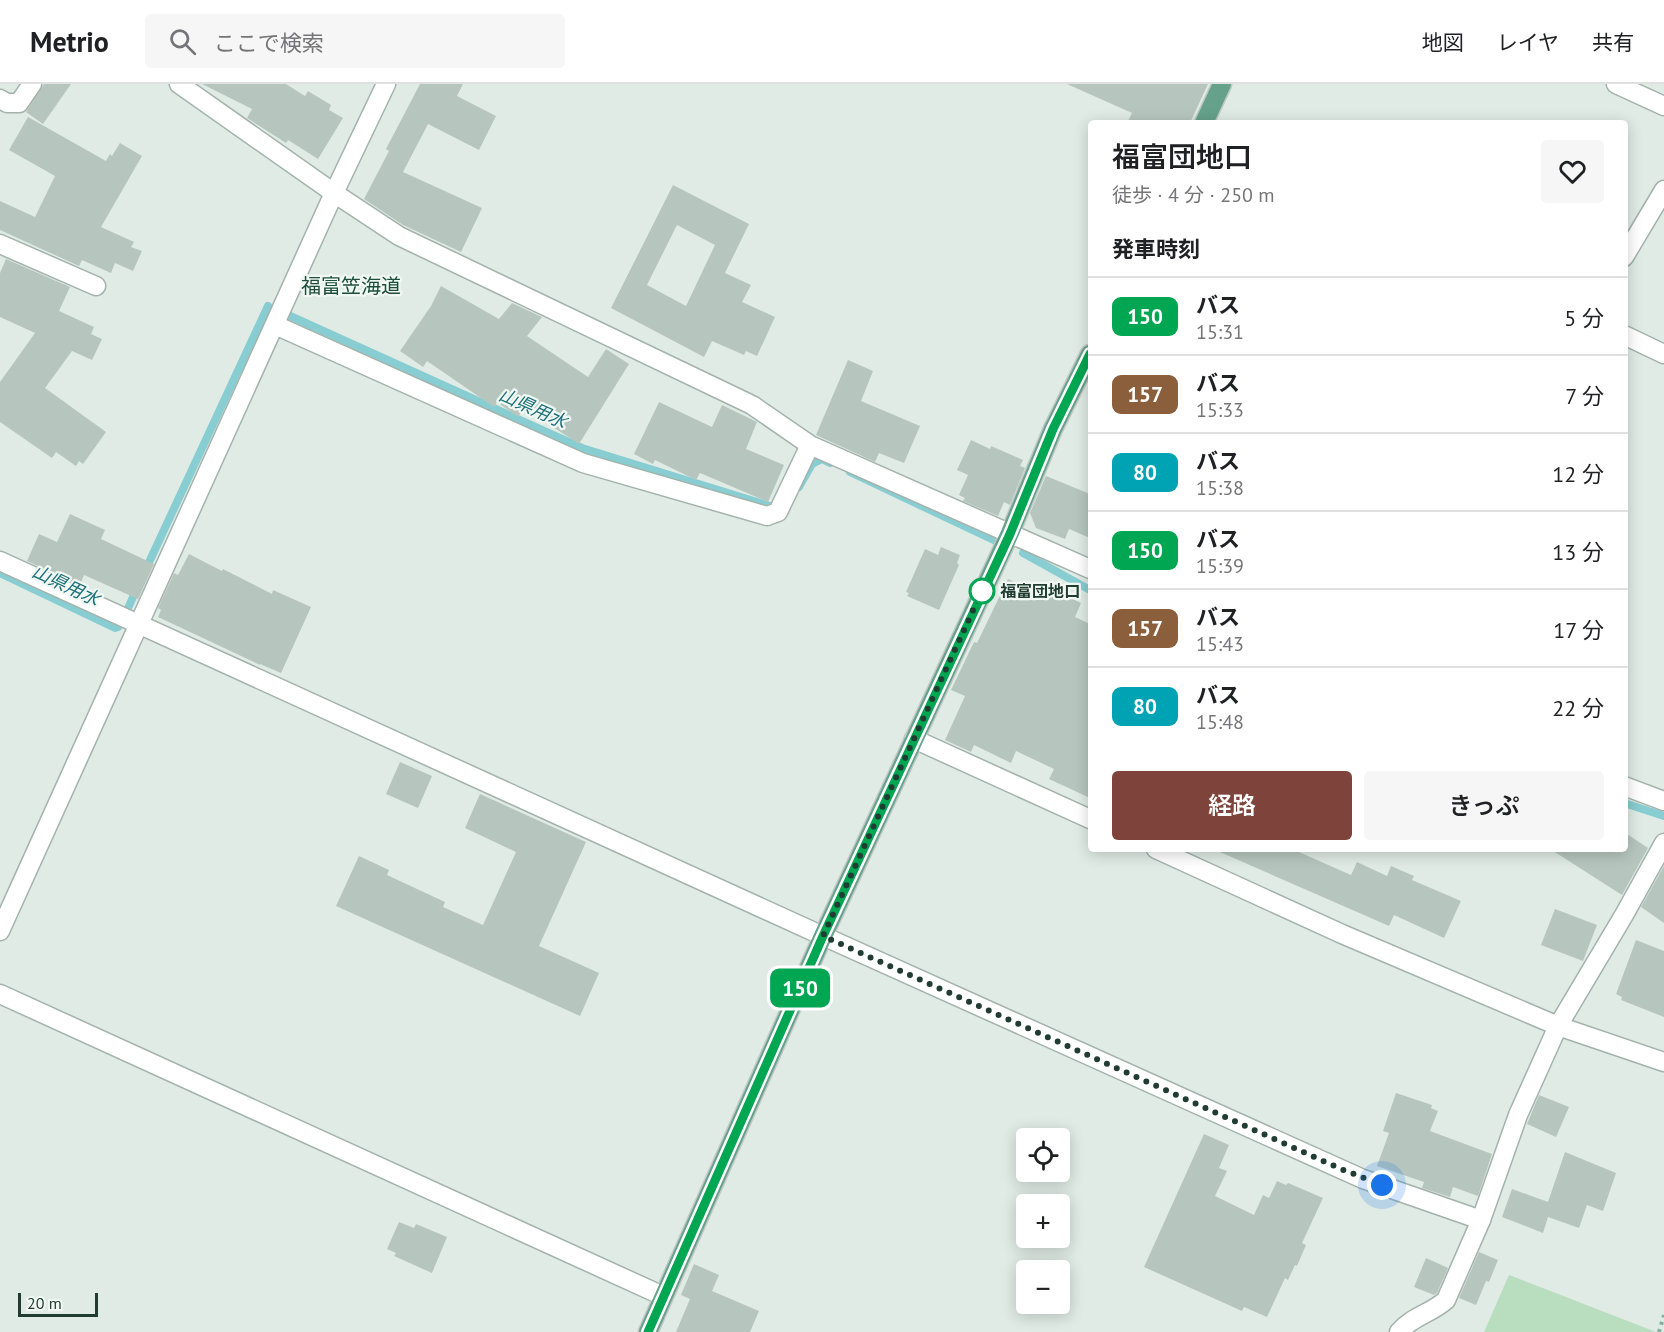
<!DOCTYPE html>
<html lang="ja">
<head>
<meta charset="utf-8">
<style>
	body { margin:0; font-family:"PT Sans","Noto Sans JP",sans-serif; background:#f6f6f6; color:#202124; height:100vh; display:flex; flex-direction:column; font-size:22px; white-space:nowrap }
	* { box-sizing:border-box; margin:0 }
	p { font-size:20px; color:#757577 }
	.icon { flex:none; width:33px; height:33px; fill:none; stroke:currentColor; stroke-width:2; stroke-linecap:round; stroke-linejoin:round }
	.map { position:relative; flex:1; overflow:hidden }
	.sheet { position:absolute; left:1088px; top:36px; width:540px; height:732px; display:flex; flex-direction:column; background:#fff; border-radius:6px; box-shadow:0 3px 15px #0003 }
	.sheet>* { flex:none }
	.badge { padding:0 12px; border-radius:9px; font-size:21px; line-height:39px }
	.fabs { position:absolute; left:1016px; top:1044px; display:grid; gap:12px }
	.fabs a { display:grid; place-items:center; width:54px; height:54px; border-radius:6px; background:#fff; box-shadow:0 3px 15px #0003; font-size:30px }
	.scale { position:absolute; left:18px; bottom:15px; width:80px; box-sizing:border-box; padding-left:6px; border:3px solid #213c32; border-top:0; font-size:16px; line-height:21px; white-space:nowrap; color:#213c32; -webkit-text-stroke:4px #f1f8f4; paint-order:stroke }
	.you { position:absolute; width:30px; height:30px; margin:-15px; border:4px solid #fff; border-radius:50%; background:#1a73e8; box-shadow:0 0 0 9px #1a73e833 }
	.map>.badge { position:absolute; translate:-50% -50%; box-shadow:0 0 0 3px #fff }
	h2 { padding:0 24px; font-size:22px; line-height:54px }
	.round { display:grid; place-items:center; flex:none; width:63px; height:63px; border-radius:6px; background:#f6f6f6 }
	.summary { display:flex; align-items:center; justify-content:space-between; height:102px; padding:0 24px }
	h1 { font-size:28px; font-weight:600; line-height:45px }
	.button { display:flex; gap:12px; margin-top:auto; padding:12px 24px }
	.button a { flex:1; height:69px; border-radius:6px; background:#7e443b; color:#fff; font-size:24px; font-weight:600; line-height:69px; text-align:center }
	.button a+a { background:#f6f6f6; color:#202124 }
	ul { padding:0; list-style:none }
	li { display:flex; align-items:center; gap:18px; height:78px; padding:0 24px; border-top:2px solid #e0e0e0 }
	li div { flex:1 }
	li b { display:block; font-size:22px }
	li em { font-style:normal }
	li .badge { min-width:66px; font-weight:700; text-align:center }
	header { display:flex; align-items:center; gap:36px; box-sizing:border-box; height:84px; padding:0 30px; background:#fff; border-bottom:2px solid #e0e0e0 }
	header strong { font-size:28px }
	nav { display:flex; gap:33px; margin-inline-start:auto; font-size:21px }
	.search { width:420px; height:54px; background:#f6f6f6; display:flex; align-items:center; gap:15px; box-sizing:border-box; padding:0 21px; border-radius:6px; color:#757577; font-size:22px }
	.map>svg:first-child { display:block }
	.green { fill:#b9ddbf }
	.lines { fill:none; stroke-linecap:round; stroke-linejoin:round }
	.stream { stroke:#88cdd1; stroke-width:8 }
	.building { fill:#b6c6be; fill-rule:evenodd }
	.minor-casing { stroke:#a3b3ac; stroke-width:21 }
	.primary-casing { stroke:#c1c8c6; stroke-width:21 }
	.path { stroke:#81af9c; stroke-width:4; stroke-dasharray:3 4.5; stroke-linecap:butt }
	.minor { stroke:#fff; stroke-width:18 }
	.primary { stroke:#65a18b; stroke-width:18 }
	.line-casing { stroke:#fff; stroke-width:14 }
	.line { stroke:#00a651; stroke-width:9 }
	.walk { stroke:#213c32; stroke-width:6; stroke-dasharray:0 10.8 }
	.stop-dot { fill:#fff; stroke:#00a651; stroke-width:3 }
	.labels { text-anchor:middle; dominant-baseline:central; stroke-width:4.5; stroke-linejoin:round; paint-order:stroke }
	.stop-label { font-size:16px; font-weight:bold; fill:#213c32; stroke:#f1f8f4; text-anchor:start }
	.water-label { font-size:18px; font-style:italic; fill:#1b7177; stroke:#f1f8f4 }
	.quarter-label { font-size:20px; fill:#1d4e3d; stroke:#f1f8f4 }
</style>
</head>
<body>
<header>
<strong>Metrio</strong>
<div class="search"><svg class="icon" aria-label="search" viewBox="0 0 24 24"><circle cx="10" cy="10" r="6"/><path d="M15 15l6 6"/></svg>ここで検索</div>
<nav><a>地図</a><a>レイヤ</a><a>共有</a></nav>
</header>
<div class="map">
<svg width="1664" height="1248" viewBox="0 0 1664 1248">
	<rect width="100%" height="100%" fill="#e0ebe5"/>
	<polygon class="green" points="1509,1191 1656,1248 1484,1248"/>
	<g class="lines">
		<g class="stream">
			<polyline points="288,231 582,364 773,423"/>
			<polyline points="850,388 1000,459"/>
			<polyline points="799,403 812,380 822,375 830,379"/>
			<polyline points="1023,469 1090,506"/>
			<polyline points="145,487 268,222"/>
			<polyline points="0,489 115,544 118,543"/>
			<polyline points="125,531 137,504"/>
			<polyline points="1624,719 1664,732"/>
		</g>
	</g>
	<g class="building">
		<polygon points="44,0 71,0 43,40 26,28"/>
		<polygon points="202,0 286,0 305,12 308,7 331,21 329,26 343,34 318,75 288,56 286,59 247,34 252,25"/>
		<polygon points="420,0 463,0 457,12 496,32 479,66 428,40 403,88 482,124 461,168 403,141 364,115 389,67 386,65"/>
		<polygon points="1067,0 1208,0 1190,39 1127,39 1132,29"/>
		<polygon points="28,33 106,77 110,70 112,72 120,59 142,72 101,143 134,158 131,163 142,167 133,187 115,179 111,189 82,176 79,182 0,146 0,117 35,133 55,92 9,66"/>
		<path d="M 673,101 L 749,140 L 725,189 L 751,201 L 742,218 L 775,233 L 757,272 L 746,267 L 744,271 L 712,257 L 704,273 L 611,224 ZM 677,141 L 715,161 L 686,222 L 647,201 Z"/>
		<polygon points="6,175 70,203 59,227 94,243 91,250 102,255 92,276 72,267 45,304 106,348 83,380 79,377 76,382 56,368 52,374 0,338 0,298 35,249 0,233 0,189"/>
		<polygon points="441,202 499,235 512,219 542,233 527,252 588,293 606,265 629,280 579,360 524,324 518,333 497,318 494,323 427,277 423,283 400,267 431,222"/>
		<polygon points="848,276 873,287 861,317 920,342 904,379 879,369 875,378 816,351"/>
		<polygon points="659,318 712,343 722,321 757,338 746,365 784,381 768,418 700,389 696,396 655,376 653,380 634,370"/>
		<polygon points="971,356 990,365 991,362 1023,376 1020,382 1025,384 1010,421 1004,418 998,432 963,417 965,414 959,411 968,391 957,386"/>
		<polygon points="1046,392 1090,410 1090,454 1069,445 1065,455 1036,444 1030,429"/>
		<polygon points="70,430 105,446 101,455 154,480 138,515 84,491 80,501 27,477 39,450 57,458"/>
		<polygon points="941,463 960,471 957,479 959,481 939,526 907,512 909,509 906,508 925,465 938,471"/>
		<polygon points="189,470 222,487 223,485 272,510 273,506 311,523 281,589 260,580 260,581 158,533 161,526 158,524 174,489 178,491"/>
		<polygon points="1008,495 1048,514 1052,505 1081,519 1075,533 1090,540 1090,714 1049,695 1054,685 1016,667 1011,679 974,661 971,668 945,656 965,612 951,606 974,558 977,559"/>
		<polygon points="400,678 432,692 418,724 386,710"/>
		<polygon points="480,710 586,758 539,862 599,889 580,932 336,822 359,772 389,786 387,791 445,818 443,823 483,841 516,768 465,744"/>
		<polygon points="1624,748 1648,764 1622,811 1550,765 1624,765"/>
		<polygon points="1213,765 1292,765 1351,791 1357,778 1387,792 1391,782 1414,792 1412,796 1461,817 1444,854 1394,831 1389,842"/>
		<polygon points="1664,782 1664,839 1641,823"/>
		<polygon points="1555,825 1597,841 1583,877 1541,861"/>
		<polygon points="1636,856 1664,867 1664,933 1621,916 1622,913 1616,910"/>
		<polygon points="1396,1009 1432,1021 1431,1024 1438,1027 1430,1047 1492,1070 1478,1112 1453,1103 1450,1113 1422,1104 1424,1098 1377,1082 1389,1049 1383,1047"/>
		<polygon points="1539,1011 1569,1023 1556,1053 1527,1040"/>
		<polygon points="1204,1050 1229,1061 1219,1084 1227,1087 1215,1112 1254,1131 1263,1111 1269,1114 1277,1097 1286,1101 1288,1099 1323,1114 1302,1159 1306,1161 1297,1182 1295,1181 1288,1196 1285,1194 1267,1233 1244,1223 1242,1227 1144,1183"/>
		<polygon points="1565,1068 1616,1089 1603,1127 1587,1121 1579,1144 1548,1133 1543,1149 1502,1133 1512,1105 1548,1118"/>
		<polygon points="399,1138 414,1144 416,1140 447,1153 432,1189 394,1172 396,1169 387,1165"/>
		<polygon points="1479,1168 1498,1176 1489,1198 1486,1197 1476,1221 1459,1214"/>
		<polygon points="1426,1174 1448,1184 1437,1209 1434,1211 1414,1203"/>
		<polygon points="694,1180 719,1191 712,1207 759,1227 750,1248 676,1248 690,1215 681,1211"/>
	</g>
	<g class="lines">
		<defs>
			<g id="minor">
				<polyline points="179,0 334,109 399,152 752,321 810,361 1090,485"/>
				<polyline points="1616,0 1664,22"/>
				<polyline points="0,15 7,19 19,19 32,0"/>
				<polyline points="0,160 96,202"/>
				<polyline points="1624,173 1664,106"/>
				<polyline points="275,241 583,379 767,432 778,428 810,361"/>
				<polyline points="1624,251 1664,270"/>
				<polyline points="0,477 823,852 1363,1095 1481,1136"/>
				<polyline points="914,655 1090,735"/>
				<polyline points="1624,702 1664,717"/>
				<polyline points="1156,765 1342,850 1558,942 1664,978"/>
				<polyline points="0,847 334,109 386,0"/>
				<polyline points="0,910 663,1212"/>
				<path d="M 1399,1248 C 1411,1233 1432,1229 1446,1216 L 1481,1136 L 1518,1031 L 1558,942 L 1624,831 L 1664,759"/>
			</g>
			<g id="primary">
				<polyline points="1204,39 1222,0"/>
				<polyline points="648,1248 823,852 1010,449 1053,345 1090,270"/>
			</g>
		</defs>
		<use href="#minor" class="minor-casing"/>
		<use href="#primary" class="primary-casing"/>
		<polyline class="path" points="1659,1248 1664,1231"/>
		<use href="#minor" class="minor"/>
		<use href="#primary" class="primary"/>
	</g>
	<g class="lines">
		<defs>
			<polyline id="line" points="648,1248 823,852 1010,450 1053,345 1090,270"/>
		</defs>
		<use href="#line" class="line-casing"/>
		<use href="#line" class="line"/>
		<polyline class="walk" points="982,507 823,852 1341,1085 1382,1101"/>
	</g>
	<circle class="stop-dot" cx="982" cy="507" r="12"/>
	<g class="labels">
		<g class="stop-label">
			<text x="1000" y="507">福富団地口</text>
		</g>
		<g class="water-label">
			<text transform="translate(533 324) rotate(24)">山県用水</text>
			<text transform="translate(66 501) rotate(25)">山県用水</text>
		</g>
		<g class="quarter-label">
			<text x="351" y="202">福富笠海道</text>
		</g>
	</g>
</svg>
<div class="fabs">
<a><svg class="icon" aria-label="locate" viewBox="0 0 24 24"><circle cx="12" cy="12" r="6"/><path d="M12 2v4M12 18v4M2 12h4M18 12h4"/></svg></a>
<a>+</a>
<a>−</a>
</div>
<div class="scale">20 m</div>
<div class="you" style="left:1382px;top:1101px"></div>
<b class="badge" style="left:800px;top:904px;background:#00a651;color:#fff">150</b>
<section class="sheet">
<div class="summary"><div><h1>福富団地口</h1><p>徒歩 · 4 分 · 250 m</p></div><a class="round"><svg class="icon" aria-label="heart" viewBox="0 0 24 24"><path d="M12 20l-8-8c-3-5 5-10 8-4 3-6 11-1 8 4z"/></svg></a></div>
<h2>発車時刻</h2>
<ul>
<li><span class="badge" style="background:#00a651;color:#fff">150</span><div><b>バス</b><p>15:31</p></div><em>5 分</em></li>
<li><span class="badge" style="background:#8b5e3c;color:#fff">157</span><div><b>バス</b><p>15:33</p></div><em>7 分</em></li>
<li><span class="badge" style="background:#00a3b4;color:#fff">80</span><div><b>バス</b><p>15:38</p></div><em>12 分</em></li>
<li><span class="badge" style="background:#00a651;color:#fff">150</span><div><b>バス</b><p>15:39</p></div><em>13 分</em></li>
<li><span class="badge" style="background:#8b5e3c;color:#fff">157</span><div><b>バス</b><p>15:43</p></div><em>17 分</em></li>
<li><span class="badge" style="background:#00a3b4;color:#fff">80</span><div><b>バス</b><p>15:48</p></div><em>22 分</em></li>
</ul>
<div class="button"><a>経路</a><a>きっぷ</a></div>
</section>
</div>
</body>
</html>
